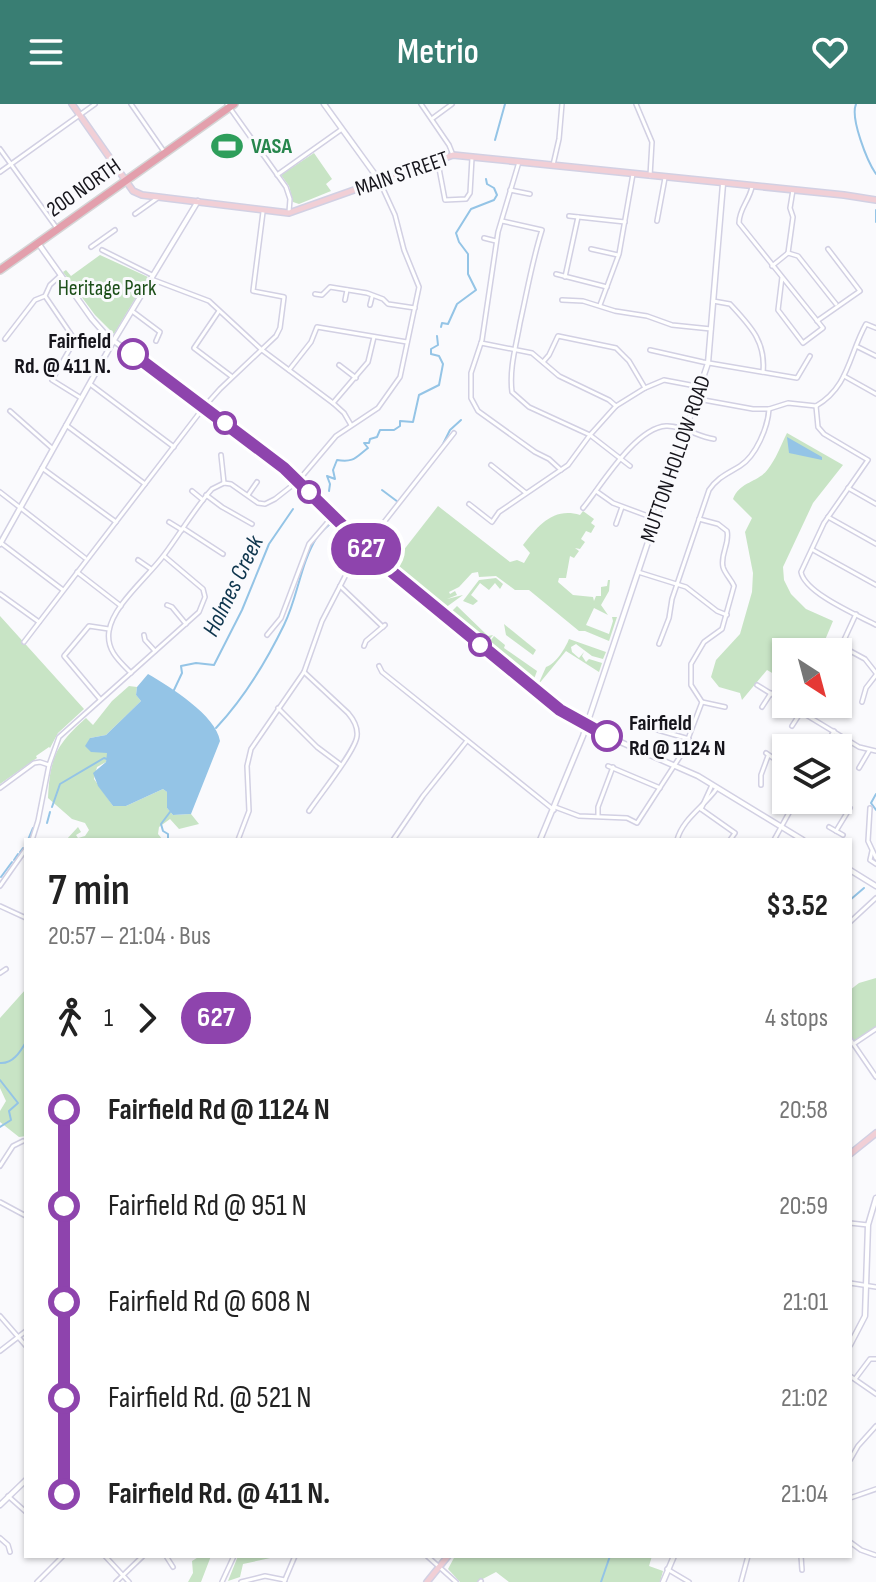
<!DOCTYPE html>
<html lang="en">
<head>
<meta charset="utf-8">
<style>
	body { margin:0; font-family:"Sofia Sans Condensed",sans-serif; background:#f6f6f6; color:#222; height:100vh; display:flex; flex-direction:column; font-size:30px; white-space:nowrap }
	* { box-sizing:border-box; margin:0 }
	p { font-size:26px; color:#767676 }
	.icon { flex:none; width:44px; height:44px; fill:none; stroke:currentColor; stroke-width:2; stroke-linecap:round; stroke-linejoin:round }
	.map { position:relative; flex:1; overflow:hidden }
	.drawer { position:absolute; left:24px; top:734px; width:828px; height:720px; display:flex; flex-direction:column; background:#fff; border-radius:0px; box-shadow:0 2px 6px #0004 }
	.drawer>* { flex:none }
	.badge { padding:0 16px; border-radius:26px; font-size:28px; line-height:52px }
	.needle { width:52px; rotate:144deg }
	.tools { position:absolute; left:772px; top:534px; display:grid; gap:16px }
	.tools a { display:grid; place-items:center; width:80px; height:80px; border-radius:0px; background:#fff; box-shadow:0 2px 6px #0004; font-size:40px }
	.map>.badge { position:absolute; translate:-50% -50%; box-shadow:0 0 0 4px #fff }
	.legs { display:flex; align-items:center; gap:12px; height:88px; padding:0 24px; font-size:26px }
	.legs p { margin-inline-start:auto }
	.headline { display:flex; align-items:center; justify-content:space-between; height:136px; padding:0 24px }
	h1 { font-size:44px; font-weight:600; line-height:60px }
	ul { padding:0 24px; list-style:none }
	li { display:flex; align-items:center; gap:28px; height:96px; font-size:30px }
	li i { display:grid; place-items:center; width:12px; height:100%; margin:0 10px; background:currentColor }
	li i::after { content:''; width:20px; height:20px; margin:-10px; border:6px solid; border-radius:50%; background:#fff }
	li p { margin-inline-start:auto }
	li:first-child i { background:linear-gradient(#0000 50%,currentColor 0) }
	li:last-child i { background:linear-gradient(currentColor 50%,#0000 0) }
	header { display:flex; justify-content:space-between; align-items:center; height:104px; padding:0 24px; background:#397e73; color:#fff; font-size:36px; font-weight:600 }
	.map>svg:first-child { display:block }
	.green { fill:#c8e4c5 }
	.water { fill:#94c4e6 }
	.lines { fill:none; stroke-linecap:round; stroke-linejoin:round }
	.stream { stroke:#94c4e6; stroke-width:2 }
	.minor-casing { stroke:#d2d0e3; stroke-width:6 }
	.tertiary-casing { stroke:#d2d0e3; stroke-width:7 }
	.secondary-casing { stroke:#d2d0e3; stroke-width:8 }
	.primary-casing { stroke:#d5d5d6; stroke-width:10 }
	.minor { stroke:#fff; stroke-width:3 }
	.tertiary { stroke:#fff; stroke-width:4 }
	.secondary { stroke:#f1cfd6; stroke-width:5 }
	.primary { stroke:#e39fac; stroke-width:7 }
	.line-1-casing { stroke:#fff; stroke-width:18 }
	.line-1 { stroke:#8e44ad; stroke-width:12 }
	.stop-1-dot { fill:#fff; stroke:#8e44ad; stroke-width:4 }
	.labels { text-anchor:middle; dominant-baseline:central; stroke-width:6; stroke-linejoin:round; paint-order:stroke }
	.leisure-label { font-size:22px; font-weight:bold; fill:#27864d; stroke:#fafafd; text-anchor:start }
	.street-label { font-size:22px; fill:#16151c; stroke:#fafafd }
	.park-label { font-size:22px; fill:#1d4f19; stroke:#fafafd }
	.stop-label { font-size:22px; font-weight:bold; fill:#16151c; stroke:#fafafd; text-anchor:end }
	.water-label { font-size:24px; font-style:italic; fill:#0e354d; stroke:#fafafd }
</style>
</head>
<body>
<header><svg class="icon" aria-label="menu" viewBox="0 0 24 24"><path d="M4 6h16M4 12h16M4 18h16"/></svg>Metrio<svg class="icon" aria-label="heart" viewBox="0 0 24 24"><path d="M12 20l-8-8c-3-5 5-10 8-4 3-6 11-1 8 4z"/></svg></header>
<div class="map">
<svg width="876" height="1478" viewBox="0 0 876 1478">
	<rect width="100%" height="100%" fill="#fafafd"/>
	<g class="green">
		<polygon points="314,49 332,75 326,80 331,87 299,100 293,98 289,82 281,71"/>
		<polygon points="100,151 148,173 114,230 95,211 63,168 66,166 71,172"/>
		<path d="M 787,329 L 843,361 L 813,399 L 783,463 L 784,476 L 791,490 L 806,505 L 833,517 L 820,548 L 786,548 L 786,577 L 767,566 L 742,596 L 740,589 L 719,583 L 711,573 L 716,556 L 740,530 L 752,488 L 753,469 L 745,428 L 752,414 L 733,395 C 740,377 758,379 768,365 C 776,355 781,341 787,329 Z"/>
		<path d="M 438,402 L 510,458 L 517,456 L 524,459 L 530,449 L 523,441 C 538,422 553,403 580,411 L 583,407 L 594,415 L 591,419 L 595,422 L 591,429 L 586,427 L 581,435 L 585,438 L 580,445 L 575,444 L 579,447 L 574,454 L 570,452 L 566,474 L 559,474 L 558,478 L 573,491 L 593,493 L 594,497 L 596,492 L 601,492 L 601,483 L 607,482 L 608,476 L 610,476 L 609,487 L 601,501 L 608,511 L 594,504 L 586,521 L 609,530 L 613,517 L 612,513 L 617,513 L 609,537 L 585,527 L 579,527 L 529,486 L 515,486 L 496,472 L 479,473 L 478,468 L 472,469 L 459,483 L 449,488 L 450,490 L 455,487 L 457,491 L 447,495 L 463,491 L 445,504 L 392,461 Z"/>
		<polygon points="496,474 503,480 500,485 495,479 489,486 480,479 471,491 478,497 473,501 463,497 479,476"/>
		<polygon points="457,502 488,532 493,531 487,538 450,509"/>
		<polygon points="0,512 84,605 58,629 50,644 49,643 36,652 37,654 0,680"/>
		<polygon points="504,520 536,546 533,551 506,531"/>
		<polygon points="494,532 505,541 504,544 537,567 534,575 488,540"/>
		<path d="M 569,535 L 606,548 L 603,555 L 592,552 L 576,540 L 571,543 L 572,548 L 579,554 L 584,548 L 582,552 L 586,558 L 589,555 L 602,559 L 599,568 L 566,547 L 538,581 L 546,563 C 556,560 566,543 569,535 Z"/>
		<path d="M 129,582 L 137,583 L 136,591 L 141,597 L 106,631 L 90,634 L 108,649 L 106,658 L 97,663 L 94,675 L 113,702 L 126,702 L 163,685 L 167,688 L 167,704 L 173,711 L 191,710 L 199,720 L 179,725 L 170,715 L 159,723 L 158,730 L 163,736 L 66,736 L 78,723 L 81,728 L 76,731 L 78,734 L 85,732 L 89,726 L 85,719 L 72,715 L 48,694 C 50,653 56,641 86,614 L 93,621 L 112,597 Z"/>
		<polygon points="876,874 876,923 854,937 850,932 850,886 859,879"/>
		<polygon points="26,885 26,1032 19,1033 0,1018 0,1007 6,997 0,984 0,914"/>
		<polygon points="200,1452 211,1452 201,1478 188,1478 193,1469 192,1457"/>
		<polygon points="238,1452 272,1452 275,1453 243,1460 240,1473 228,1477"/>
		<polygon points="455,1452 652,1452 649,1462 663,1467 660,1478 509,1478 496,1468 477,1478 460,1478 448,1465"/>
	</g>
	<g class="water">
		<polygon points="787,333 822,353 822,356 789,349"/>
		<path d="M 148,570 C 170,583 216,611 220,637 L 191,710 L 173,711 L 167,704 L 167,688 L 163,685 L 126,702 L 113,702 L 98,682 L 93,669 L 106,658 L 107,649 L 91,648 L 85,642 L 90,634 L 106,631 L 141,597 L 136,591 L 137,583 Z"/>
	</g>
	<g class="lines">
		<g class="stream">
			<path d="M 856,0 C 850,14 867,57 876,70"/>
			<polyline points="495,36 505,0"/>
			<polyline points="876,106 876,118"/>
			<polyline points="441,223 442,219 448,220 457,200 476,186 468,170 468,150 459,138 456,129 471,105 494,96 497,91 494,84 487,80 486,75"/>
			<polyline points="441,344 450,326 461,316"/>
			<polyline points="382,386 398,398 400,396"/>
			<path d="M 329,387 L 330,380 L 327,372 L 335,375 L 333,366 L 337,356 C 354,359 356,353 368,344 L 364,339 L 369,339 L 370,335 L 377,333 L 380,326 L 394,326 L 400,322 L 400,317 L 413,318 L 419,291 L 439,281 L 443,260 L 439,252 L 431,250 L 431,245 L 438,241 L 437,232"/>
			<polyline points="334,418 335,418"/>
			<polyline points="321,428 331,419"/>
			<polyline points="174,586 182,569 181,562 196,559 214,561 242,506 269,440 293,405"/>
			<path d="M 216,624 C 245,593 266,558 284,521 C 298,493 300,460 317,433"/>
			<polyline points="876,690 871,699 876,706"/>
			<polyline points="52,703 60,680 104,654 107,655"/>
			<polyline points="47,719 50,708"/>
			<polyline points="28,736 33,724"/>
			<polyline points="168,736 168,730 163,727 161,720 170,708"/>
			<polyline points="25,741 26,739"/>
			<polyline points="20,748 23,744"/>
			<polyline points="14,756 18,750"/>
			<polyline points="1,773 12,758"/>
			<polyline points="850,796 864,784"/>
			<path d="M 0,959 C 13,960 20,948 26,938"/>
			<polyline points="0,976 18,999 9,1007 11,1016 0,1023"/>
			<polyline points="601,1478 610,1452"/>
		</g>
		<defs>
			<g id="minor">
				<polyline points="131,0 165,49"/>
				<polyline points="227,0 286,83 290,95 289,108"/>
				<polyline points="421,0 449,41 453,51"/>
				<polyline points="636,0 652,38 650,72"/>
				<polyline points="433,14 452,0"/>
				<polyline points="0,45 56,123"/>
				<polyline points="519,58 498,128 482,236 471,269 471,294 478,307 535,348 549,355 561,366"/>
				<polyline points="438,59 445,96 466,95 470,89 472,54"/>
				<polyline points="553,61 559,35 562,0"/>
				<polyline points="0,68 95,0"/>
				<polyline points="277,71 342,25"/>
				<path d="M 752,83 C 749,97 739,105 739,119 L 823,224 L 803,239 L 778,206 L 782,173"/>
				<polyline points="510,86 530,90"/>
				<polyline points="135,110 159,93"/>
				<polyline points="569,112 625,118"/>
				<path d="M 502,117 L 542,126 C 532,157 527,188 520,219 C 516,242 509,265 512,288 L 529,303 L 590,331 L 630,362"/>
				<polyline points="657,117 665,74"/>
				<polyline points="484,134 496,137"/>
				<polyline points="91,143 115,126"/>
				<polyline points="591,145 618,151"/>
				<polyline points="102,146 152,171"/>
				<polyline points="788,149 798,152 836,200"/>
				<polyline points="788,149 793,113 790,104 793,86"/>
				<polyline points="772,162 788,149"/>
				<polyline points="556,170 607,183"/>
				<polyline points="61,171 50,181 45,192 75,236 52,276 81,294"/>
				<polyline points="565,173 578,113"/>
				<polyline points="151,175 209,197 262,246 333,299 344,309 351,321"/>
				<polyline points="315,190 322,191 330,183 367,189 383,195 388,200 415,204"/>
				<polyline points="345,196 347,186"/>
				<polyline points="562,196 583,197 615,207 647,212 672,221 711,225"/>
				<path d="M 713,197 L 730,200 C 750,222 766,237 763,268"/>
				<polyline points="370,201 372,193"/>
				<polyline points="600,201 619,150 633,70"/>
				<polyline points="132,207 160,228 156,237"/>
				<polyline points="219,207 194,244 231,272"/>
				<polyline points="817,217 860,187 828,145"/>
				<polyline points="5,235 35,196 45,192"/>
				<polyline points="481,239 532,249 559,272 609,296 616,302"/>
				<polyline points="858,243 876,252"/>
				<polyline points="650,246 703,258 797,274 810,252"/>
				<polyline points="543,258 549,251 558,232 616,244 629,257 645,284"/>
				<polyline points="339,261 356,274"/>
				<polyline points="289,266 311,238 317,223 407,238"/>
				<polyline points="844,272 876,290"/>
				<polyline points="90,280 174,343"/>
				<polyline points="698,295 753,305 769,305 788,299 816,302"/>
				<polyline points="333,299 368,258 374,233"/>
				<path d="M 816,302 L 818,323 L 824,330 L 868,356 L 824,419 L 801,468 C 805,489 857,511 876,521"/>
				<path d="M 816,302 C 849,283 849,250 866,220 L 876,224"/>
				<polyline points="10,307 53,345"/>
				<polyline points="66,321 145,380"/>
				<polyline points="221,351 224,379"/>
				<polyline points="491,361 526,389"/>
				<polyline points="42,364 116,418"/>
				<polyline points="848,384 876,400"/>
				<polyline points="192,387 203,396"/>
				<polyline points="596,387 613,399 656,415"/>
				<polyline points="0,388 85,454"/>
				<polyline points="206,391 222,403 252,420"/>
				<polyline points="248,391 257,378"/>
				<polyline points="469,400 492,418 499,408 568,361 590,331 616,302 645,284 664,276 701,283"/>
				<path d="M 583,404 C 601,382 635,324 666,322 C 682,321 698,333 714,335"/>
				<polyline points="828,413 876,440"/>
				<polyline points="169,418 182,426"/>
				<polyline points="616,420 622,403"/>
				<polyline points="183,424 223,450"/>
				<polyline points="1,439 63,486"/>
				<polyline points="813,446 876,481"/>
				<polyline points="138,456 151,465"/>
				<polyline points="77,468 121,502"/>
				<polyline points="638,468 686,483 717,507 727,511"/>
				<polyline points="340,482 383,523"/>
				<polyline points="0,490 39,518"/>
				<polyline points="167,501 172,503 186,520"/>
				<polyline points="144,531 145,536 155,547"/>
				<polyline points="267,531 281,514 309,440 333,412"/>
				<polyline points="24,538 204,303 220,285 276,232 280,224 284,193 253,187 263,108"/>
				<path d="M 659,540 L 669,514 L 672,495 L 709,386 C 718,373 727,370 740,362 C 756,352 768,323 769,305"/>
				<polyline points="364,542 366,537 385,521"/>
				<polyline points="841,542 865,555 876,569"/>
				<polyline points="838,549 856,510"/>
				<polyline points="379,562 382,568 554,706"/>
				<path d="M 304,568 L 348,609 C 354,616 358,623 357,632 C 356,646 319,692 309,707"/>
				<path d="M 131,569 C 119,557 106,546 109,527 C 113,501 148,473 164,451 C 180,430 194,405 212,385 L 224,379 L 231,380 L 258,399 L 265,400 L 275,395 L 298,377 L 336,332 L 378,304 L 400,273 L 419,183 L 404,146 L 395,111 L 379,76"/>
				<polyline points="757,581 786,599"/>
				<polyline points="100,595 64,552 89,522 109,525"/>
				<polyline points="702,598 725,603"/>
				<polyline points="862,598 866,584 876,571"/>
				<polyline points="788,600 859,643 876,647"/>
				<polyline points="762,603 771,589"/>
				<polyline points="278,604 317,643 341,661"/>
				<polyline points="792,622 801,608"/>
				<polyline points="651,624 689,635"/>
				<polyline points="824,644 834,627"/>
				<polyline points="766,649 786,663"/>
				<polyline points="608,662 660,684"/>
				<polyline points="859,664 869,647"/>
				<polyline points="761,681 761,671 768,652"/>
				<polyline points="0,684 34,659 40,658 49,661 59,633 199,508 205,493 203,485 164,452"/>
				<path d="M 555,703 L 579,712 L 627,714 L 637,719 L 683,648 L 702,598 L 691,581 L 691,560 L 704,538 L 722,525 L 734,482 C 731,475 725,470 723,463 C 720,450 730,440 727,427 L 718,420 L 699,415"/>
				<polyline points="870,704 868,737 876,754"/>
				<polyline points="701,705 735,729 730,736"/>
				<polyline points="701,705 712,681"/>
				<polyline points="598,712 598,703 613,663"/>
				<polyline points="829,723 843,731"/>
				<polyline points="836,727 850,704 837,696"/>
				<polyline points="32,736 38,717 49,661"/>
				<polyline points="238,736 249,707 247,662 251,645 304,568 322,517 352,459 454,329"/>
				<polyline points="393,736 423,692 466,638"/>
				<path d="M 677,736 C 683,714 705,702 717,684"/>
				<polyline points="774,736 796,696"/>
				<polyline points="872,747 870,756 876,760"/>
				<polyline points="0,782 26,745"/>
				<polyline points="0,802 26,814"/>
				<polyline points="850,818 876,794"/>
				<polyline points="0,869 6,865"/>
				<polyline points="850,935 876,973"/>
				<polyline points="850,940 855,939 876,925"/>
				<polyline points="0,1062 13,1042 23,1037"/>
				<polyline points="0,1098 26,1112"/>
				<polyline points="850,1119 868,1121"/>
				<polyline points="850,1179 876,1183"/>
				<polyline points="0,1212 26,1242"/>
				<polyline points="0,1247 26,1227"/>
				<polyline points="850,1272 876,1290"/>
				<polyline points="855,1275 870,1255 876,1255"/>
				<polyline points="850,1356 858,1342 876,1322"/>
				<polyline points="8,1392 26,1408"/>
				<polyline points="850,1394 876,1385"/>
				<polyline points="0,1434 8,1441 10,1448"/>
				<polyline points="850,1438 861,1446 875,1451"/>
				<polyline points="105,1452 129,1478"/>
				<polyline points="166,1452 173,1463"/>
				<polyline points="427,1452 456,1478"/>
				<polyline points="801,1452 802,1466"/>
				<polyline points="667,1465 689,1478"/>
				<polyline points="37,1478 63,1452"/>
				<polyline points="116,1478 143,1452"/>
				<polyline points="222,1478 234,1452"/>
				<polyline points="241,1478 265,1472 285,1476"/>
				<polyline points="284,1478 295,1452"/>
				<polyline points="480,1478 481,1477"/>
				<polyline points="741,1478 748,1452"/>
			</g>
			<g id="tertiary">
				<polyline points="324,0 379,76"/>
				<polyline points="38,139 92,215 106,231 284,364 380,458 567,611 593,626 698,672 803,736"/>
				<polyline points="0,440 114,236 198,97"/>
				<polyline points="540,736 583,632 708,259 723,80"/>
				<polyline points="850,766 876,782"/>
				<polyline points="850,1241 865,1212 868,1121 876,1094"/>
				<polyline points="0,1401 26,1376"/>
				<polyline points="663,1478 674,1452"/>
			</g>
			<g id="secondary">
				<polyline points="72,0 133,87 142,91 289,109 453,51 844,91 876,96"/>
				<polyline points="850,1050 876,1029"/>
				<polyline points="427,1478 448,1452"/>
			</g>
			<polyline id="primary" points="0,166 234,0"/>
		</defs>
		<use href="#minor" class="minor-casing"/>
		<use href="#tertiary" class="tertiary-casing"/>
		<use href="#secondary" class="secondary-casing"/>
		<use href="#primary" class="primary-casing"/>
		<use href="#minor" class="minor"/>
		<use href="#tertiary" class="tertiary"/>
		<use href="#secondary" class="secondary"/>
		<use href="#primary" class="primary"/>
	</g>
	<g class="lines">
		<defs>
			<polyline id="line-1" points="133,250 284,364 380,458 560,606 607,632"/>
		</defs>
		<use href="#line-1" class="line-1-casing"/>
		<use href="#line-1" class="line-1"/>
	</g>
	<defs>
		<symbol id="stadium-bare" viewBox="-9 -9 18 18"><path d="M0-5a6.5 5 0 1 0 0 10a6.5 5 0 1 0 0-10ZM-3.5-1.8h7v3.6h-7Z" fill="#2e9e5b" stroke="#fafafd" stroke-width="2.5" paint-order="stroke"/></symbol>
	</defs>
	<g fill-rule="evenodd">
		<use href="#stadium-bare" x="205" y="20" width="44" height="44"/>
	</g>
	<g class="stop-1-dot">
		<circle cx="133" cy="250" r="14"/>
		<circle cx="225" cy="319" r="10"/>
		<circle cx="309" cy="388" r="10"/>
		<circle cx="480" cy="541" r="10"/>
		<circle cx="607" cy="632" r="14"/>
	</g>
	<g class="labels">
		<g class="leisure-label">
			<text x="251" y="42">VASA</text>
		</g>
		<g class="street-label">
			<text transform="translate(402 70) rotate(-19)">MAIN STREET</text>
			<text transform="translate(84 84) rotate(-35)">200 NORTH</text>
			<text transform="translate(676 355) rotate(-71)">MUTTON HOLLOW ROAD</text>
		</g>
		<g class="park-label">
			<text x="107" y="184">Heritage Park</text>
		</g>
		<g class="stop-label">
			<text x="111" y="237">Fairfield<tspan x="111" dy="25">Rd. @ 411 N.</tspan></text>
			<text x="629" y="619" text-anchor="start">Fairfield<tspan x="629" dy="25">Rd @ 1124 N</tspan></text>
		</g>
		<g class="water-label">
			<text transform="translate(233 482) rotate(-64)">Holmes Creek</text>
		</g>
	</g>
</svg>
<div class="tools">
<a><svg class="needle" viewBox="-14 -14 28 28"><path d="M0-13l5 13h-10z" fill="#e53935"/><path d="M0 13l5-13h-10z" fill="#767676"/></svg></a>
<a><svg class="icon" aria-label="layers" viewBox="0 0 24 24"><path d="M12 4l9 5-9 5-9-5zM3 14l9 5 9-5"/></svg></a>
</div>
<b class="badge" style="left:366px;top:445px;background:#8e44ad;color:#fff">627</b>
<section class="drawer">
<div class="headline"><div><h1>7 min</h1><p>20:57 – 21:04 · Bus</p></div><b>$3.52</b></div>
<div class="legs"><svg class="icon" aria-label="walk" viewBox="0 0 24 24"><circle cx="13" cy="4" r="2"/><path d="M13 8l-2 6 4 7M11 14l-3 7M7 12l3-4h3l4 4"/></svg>1<svg class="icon" aria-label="forward" viewBox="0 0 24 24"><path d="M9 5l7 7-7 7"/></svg><b class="badge" style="background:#8e44ad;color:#fff">627</b><p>4 stops</p></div>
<ul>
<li><i style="color:#8e44ad"></i><b>Fairfield Rd @ 1124 N</b><p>20:58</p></li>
<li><i style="color:#8e44ad"></i><span>Fairfield Rd @ 951 N</span><p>20:59</p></li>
<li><i style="color:#8e44ad"></i><span>Fairfield Rd @ 608 N</span><p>21:01</p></li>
<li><i style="color:#8e44ad"></i><span>Fairfield Rd. @ 521 N</span><p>21:02</p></li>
<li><i style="color:#8e44ad"></i><b>Fairfield Rd. @ 411 N.</b><p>21:04</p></li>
</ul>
</section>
</div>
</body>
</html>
